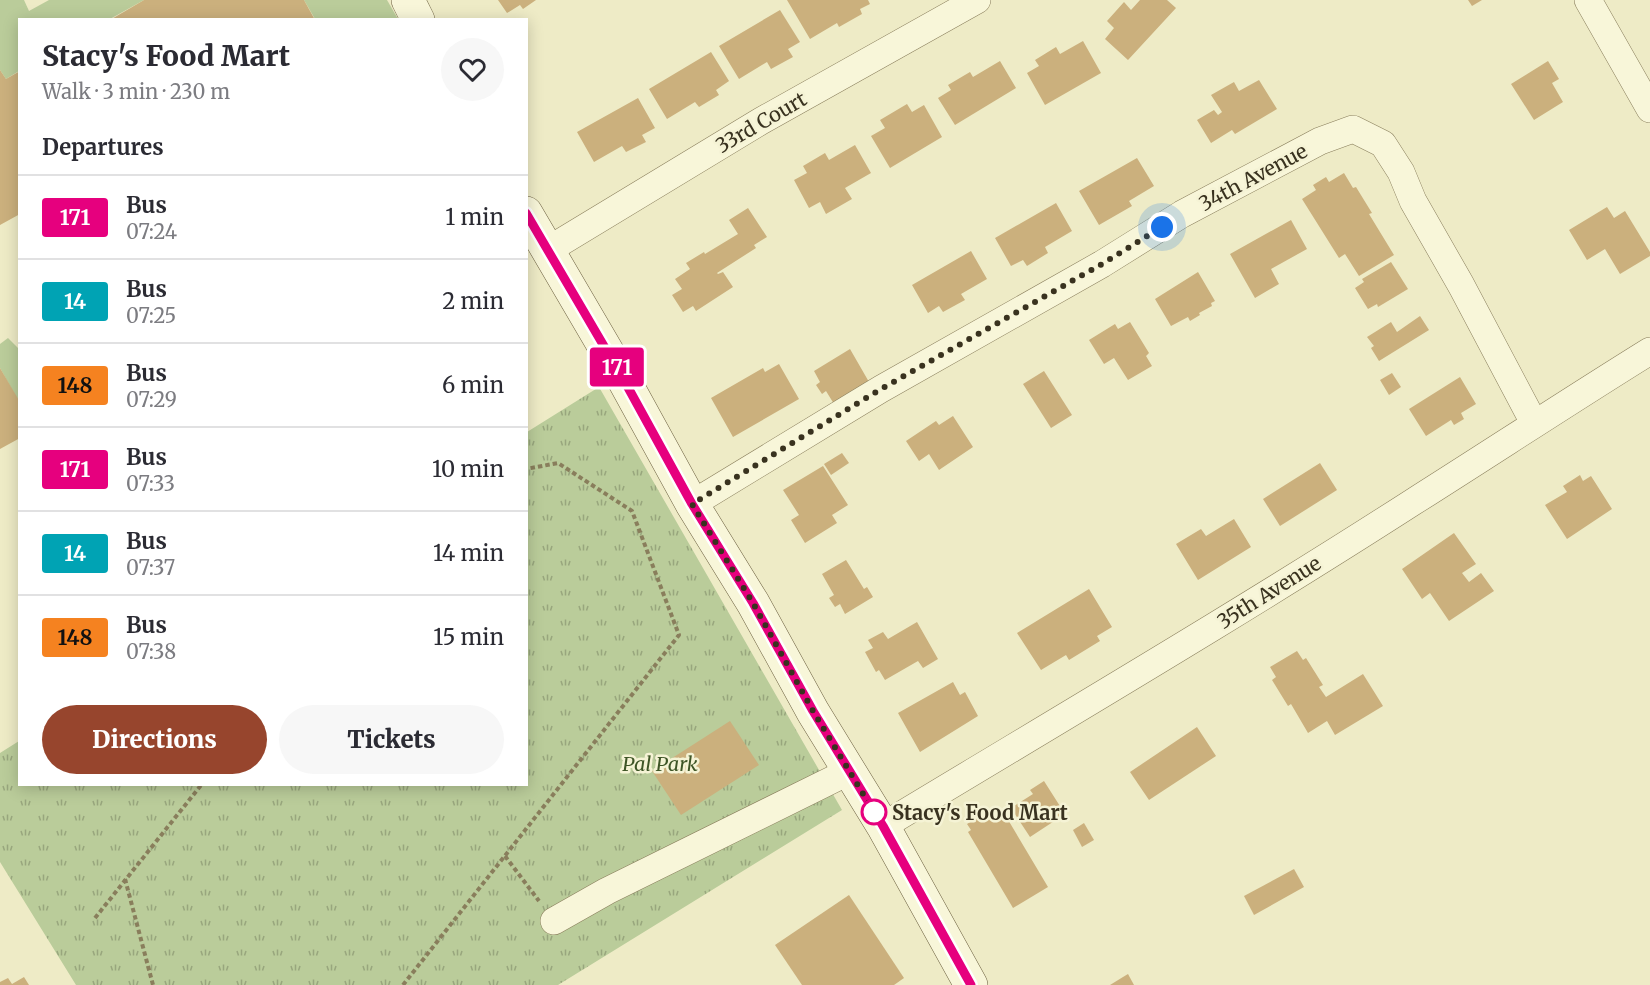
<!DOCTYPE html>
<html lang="en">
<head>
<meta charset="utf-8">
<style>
	body { margin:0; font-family:Merriweather,serif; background:#f7f7f7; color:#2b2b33; height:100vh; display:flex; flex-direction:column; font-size:22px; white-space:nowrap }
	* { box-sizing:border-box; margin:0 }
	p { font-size:20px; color:#7c7c81 }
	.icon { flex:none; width:33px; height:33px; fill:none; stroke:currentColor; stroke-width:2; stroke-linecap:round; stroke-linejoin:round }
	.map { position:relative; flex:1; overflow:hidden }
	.drawer { position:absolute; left:18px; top:18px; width:510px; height:768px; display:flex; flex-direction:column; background:#fff; border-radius:0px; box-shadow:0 3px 15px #0003 }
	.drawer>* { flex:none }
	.badge { padding:0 12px; border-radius:4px; font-size:21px; line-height:39px }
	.you { position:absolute; width:30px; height:30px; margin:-15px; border:4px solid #fff; border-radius:50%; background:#1a73e8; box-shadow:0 0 0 9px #1a73e833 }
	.map>.badge { position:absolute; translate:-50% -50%; box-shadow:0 0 0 3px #fff }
	h2 { padding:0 24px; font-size:22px; line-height:54px }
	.round { display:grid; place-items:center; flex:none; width:63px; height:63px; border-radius:32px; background:#f7f7f7 }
	.overview { display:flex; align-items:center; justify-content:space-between; height:102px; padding:0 24px }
	h1 { font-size:28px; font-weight:800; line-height:45px }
	.action { display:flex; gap:12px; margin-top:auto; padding:12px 24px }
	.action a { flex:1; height:69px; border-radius:36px; background:#97452d; color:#fff; font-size:24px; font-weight:800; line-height:69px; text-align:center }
	.action a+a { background:#f7f7f7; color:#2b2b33 }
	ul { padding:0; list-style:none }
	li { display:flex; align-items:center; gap:18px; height:84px; padding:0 24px; border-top:2px solid #e1e1e2 }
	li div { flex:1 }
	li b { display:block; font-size:22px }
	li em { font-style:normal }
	li .badge { min-width:66px; font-weight:700; text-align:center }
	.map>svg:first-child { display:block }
	.green { fill:#bacc9a }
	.park { fill:url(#park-tufts) }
	.building { fill:#cbb07d }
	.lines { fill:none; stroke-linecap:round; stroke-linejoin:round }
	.street-casing { stroke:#897e5c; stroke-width:28 }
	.secondary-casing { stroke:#6b5f3f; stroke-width:34 }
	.path { stroke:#897e5c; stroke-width:4; stroke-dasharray:4.5 3; stroke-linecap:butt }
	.street { stroke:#f8f6d9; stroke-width:27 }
	.secondary { stroke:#f8f6d9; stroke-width:33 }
	.line-casing { stroke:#fff; stroke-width:14 }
	.line { stroke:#e6007e; stroke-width:9 }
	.walk { stroke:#39321f; stroke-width:6; stroke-dasharray:0 10.8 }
	.stop-dot { fill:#fff; stroke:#e6007e; stroke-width:3 }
	.labels { text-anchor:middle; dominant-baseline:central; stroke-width:5; stroke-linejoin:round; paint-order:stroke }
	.street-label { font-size:20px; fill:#39321f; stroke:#f5f3d5 }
	.park-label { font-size:20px; font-style:italic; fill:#3e5526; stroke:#f5f3d5 }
	.stop-label { font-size:20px; font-weight:bold; fill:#39321f; stroke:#f5f3d5; text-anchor:start }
</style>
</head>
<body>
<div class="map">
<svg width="1650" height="985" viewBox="0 0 1650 985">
	<defs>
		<pattern id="park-tufts" width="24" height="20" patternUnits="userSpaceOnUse" patternTransform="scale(1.5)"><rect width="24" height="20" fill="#bacc9a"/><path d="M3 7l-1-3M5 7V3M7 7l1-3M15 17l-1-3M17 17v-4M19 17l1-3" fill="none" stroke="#98a67d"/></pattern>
	</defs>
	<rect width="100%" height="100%" fill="#eeebc6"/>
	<g class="green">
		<polygon points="0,0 24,0 29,11 49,0 144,0 110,19 20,20 19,71 6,79 0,70"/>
		<polygon points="304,0 387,0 398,19 315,19"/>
		<polygon points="8,338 19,349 19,402 0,368 0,344"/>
	</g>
	<polygon class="park" points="599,387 842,810 558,985 76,985 0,862 0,753 19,741 20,784 526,784 527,432"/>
	<g class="building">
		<polygon points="144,0 304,0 315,20 110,20"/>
		<polygon points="498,0 536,0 523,9 520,5 507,13"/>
		<polygon points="787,0 868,0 870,4 860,9 862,14 839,27 837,23 810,39"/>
		<polygon points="1140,0 1167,0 1176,8 1128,60 1105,39 1114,28 1107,21 1124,2 1131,10"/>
		<polygon points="1468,0 1482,0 1472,6"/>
		<polygon points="780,10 800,42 788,49 793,57 771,69 767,62 739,79 719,46"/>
		<polygon points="1083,41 1101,73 1045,105 1027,73 1039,66 1035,60 1056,47 1060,54"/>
		<polygon points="711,52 729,81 716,90 719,95 699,107 695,102 667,119 649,89"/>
		<polygon points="1000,61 1016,88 955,125 938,98 951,90 948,85 970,72 973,77"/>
		<polygon points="1548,61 1559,79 1552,83 1563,102 1534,120 1511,84"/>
		<polygon points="0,70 6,79 20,71 20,214 0,225"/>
		<polygon points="1259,80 1277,109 1235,134 1232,130 1211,143 1197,120 1214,110 1218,115 1222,112 1211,95 1234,82 1239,91"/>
		<polygon points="638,98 655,128 642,135 646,142 626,152 622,146 594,162 577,132"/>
		<polygon points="907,104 912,112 924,105 942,137 890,168 871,136 885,128 880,120"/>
		<polygon points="855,145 871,173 845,188 852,199 826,214 820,202 809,208 794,180 807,173 803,166 825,153 829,160"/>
		<polygon points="1137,158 1154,186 1129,201 1132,206 1099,225 1079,191"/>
		<polygon points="1344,173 1353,188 1356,187 1372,213 1369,214 1394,255 1359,276 1345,254 1339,258 1302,199 1316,190 1313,185 1326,177 1329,182"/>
		<polygon points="1056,203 1072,231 1045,247 1048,253 1027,266 1023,260 1011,266 995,238"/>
		<polygon points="1607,207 1614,218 1625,211 1650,252 1650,256 1620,274 1605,249 1587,260 1569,230"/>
		<polygon points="748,208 767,237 754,245 756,248 717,273 718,274 723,272 733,287 696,311 693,306 683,312 672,295 682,289 675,279 690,269 686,263 704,252 705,254 738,234 729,220"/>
		<polygon points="1291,220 1307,249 1271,269 1279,284 1255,298 1230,254"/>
		<polygon points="971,251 987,279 961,294 965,300 943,312 939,306 928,313 912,285"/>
		<polygon points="1391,262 1408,289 1378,307 1377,304 1368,309 1355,288 1364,282 1362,279"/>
		<polygon points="1198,272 1215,301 1211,303 1212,306 1199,313 1200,315 1190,321 1188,317 1171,326 1155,299"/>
		<polygon points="1420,316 1429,330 1379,361 1371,348 1374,346 1367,337 1391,322 1397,332"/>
		<polygon points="1130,322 1149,353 1146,356 1152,366 1128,380 1114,358 1104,364 1089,340 1115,324 1118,329"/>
		<polygon points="850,349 869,382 834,404 826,391 822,394 816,385 820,382 814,371"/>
		<polygon points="779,364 799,399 733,437 711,398 763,368 765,372"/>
		<polygon points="0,368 20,402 20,438 0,449"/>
		<polygon points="1044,371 1072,415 1051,428 1023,384"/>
		<polygon points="1392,373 1401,387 1389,395 1380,380"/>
		<polygon points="1460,377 1476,404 1461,413 1464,419 1454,425 1451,420 1426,436 1409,409"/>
		<polygon points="953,416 973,447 939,470 929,454 919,461 906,441 936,421 939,425"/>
		<polygon points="842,453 849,463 831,475 824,464"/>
		<polygon points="1320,463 1337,490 1280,526 1263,499"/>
		<polygon points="823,466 848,505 832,515 837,523 805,543 791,520 799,515 783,490"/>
		<polygon points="1580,475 1583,481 1591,476 1612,509 1567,539 1545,505 1567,492 1563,486"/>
		<polygon points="1234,519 1251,547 1198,580 1176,544 1201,529 1206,536"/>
		<polygon points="1454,533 1476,564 1462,573 1469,582 1481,573 1494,591 1449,621 1430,593 1422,599 1402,569"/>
		<polygon points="846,560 864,589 867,587 873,597 845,614 840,604 835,607 829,598 834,595 822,574"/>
		<polygon points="1089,589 1112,627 1097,636 1100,641 1069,660 1066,655 1041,670 1017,633"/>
		<polygon points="917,622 938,659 923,668 918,661 885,680 879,670 876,672 865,652 873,648 868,640 883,632 888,639"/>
		<polygon points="1297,651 1303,660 1306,658 1323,685 1319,687 1326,697 1363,674 1383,706 1335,735 1327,721 1308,733 1291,704 1288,706 1272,680 1276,677 1270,667"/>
		<polygon points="953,682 960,695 965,692 978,716 920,752 898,713"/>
		<polygon points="730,721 759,765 681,815 652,771"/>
		<polygon points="1197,727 1216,756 1149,800 1130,772"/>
		<polygon points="1044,781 1065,814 1030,837 1011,808 1033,794 1030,790"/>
		<polygon points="995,807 1000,816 1004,813 1048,887 1013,908 968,832 971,830 967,824"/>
		<polygon points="1084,823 1094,840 1082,847 1073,830"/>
		<polygon points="1294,869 1304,887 1254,915 1244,896"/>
		<polygon points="849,895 904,978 894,985 802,985 775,945"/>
		<polygon points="1128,974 1134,985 1110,985 1123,977"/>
		<polygon points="24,977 29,985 0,985 0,982 8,978 12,984"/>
	</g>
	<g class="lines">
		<defs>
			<g id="street">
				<polyline points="1588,0 1650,109"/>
				<polyline points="548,250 761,121 977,0"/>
				<polyline points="692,504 881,389 1102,264 1182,214 1320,141 1353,129 1383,144 1401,172 1413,201 1461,285 1534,423"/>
				<path d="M 883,826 C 1060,719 1239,614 1413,502 C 1492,452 1571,400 1650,351"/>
				<polyline points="554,921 607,891 850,771"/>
			</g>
			<g id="secondary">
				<polyline points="408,0 418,20"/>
				<polyline points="526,213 625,382 692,504 753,603 813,712 883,826 971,985"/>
			</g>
		</defs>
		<use href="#street" class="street-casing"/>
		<use href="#secondary" class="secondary-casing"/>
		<g class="path">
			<polyline points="505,856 539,901"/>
			<polyline points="125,879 153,985"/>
			<polyline points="95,918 202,784"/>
			<polyline points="403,985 679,635 632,511 558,463 526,469"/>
		</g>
		<use href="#street" class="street"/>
		<use href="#secondary" class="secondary"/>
	</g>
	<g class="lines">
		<defs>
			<polyline id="line" points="526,213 625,382 692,504 753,603 813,711 883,826 971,985"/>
		</defs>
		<use href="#line" class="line-casing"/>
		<use href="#line" class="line"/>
		<polyline class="walk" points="874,812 813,711 753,603 692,504 881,389 1102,264 1162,227"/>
	</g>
	<circle class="stop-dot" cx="874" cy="812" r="12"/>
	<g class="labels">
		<g class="street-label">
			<text transform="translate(761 122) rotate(-30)">33rd Court</text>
			<text transform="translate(1253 177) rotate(-28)">34th Avenue</text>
			<text transform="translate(1269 592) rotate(-32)">35th Avenue</text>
		</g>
		<g class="park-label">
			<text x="660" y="763">Pal Park</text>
		</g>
		<g class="stop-label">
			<text x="892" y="812">Stacy's Food Mart</text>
		</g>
	</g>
</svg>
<div class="you" style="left:1162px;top:227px"></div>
<b class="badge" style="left:617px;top:367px;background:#e6007e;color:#fff">171</b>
<section class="drawer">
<div class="overview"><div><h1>Stacy's Food Mart</h1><p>Walk · 3 min · 230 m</p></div><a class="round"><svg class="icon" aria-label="heart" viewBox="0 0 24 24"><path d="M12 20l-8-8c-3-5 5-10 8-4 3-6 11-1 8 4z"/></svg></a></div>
<h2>Departures</h2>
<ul>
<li><span class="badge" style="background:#e6007e;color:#fff">171</span><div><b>Bus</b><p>07:24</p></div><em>1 min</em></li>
<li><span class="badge" style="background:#00a3b4;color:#fff">14</span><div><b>Bus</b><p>07:25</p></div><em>2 min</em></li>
<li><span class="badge" style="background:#f58220;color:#111">148</span><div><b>Bus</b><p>07:29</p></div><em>6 min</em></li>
<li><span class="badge" style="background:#e6007e;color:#fff">171</span><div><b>Bus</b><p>07:33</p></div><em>10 min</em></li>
<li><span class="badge" style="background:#00a3b4;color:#fff">14</span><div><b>Bus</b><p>07:37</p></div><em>14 min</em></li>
<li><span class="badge" style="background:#f58220;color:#111">148</span><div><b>Bus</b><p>07:38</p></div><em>15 min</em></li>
</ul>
<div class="action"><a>Directions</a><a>Tickets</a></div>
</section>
</div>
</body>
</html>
